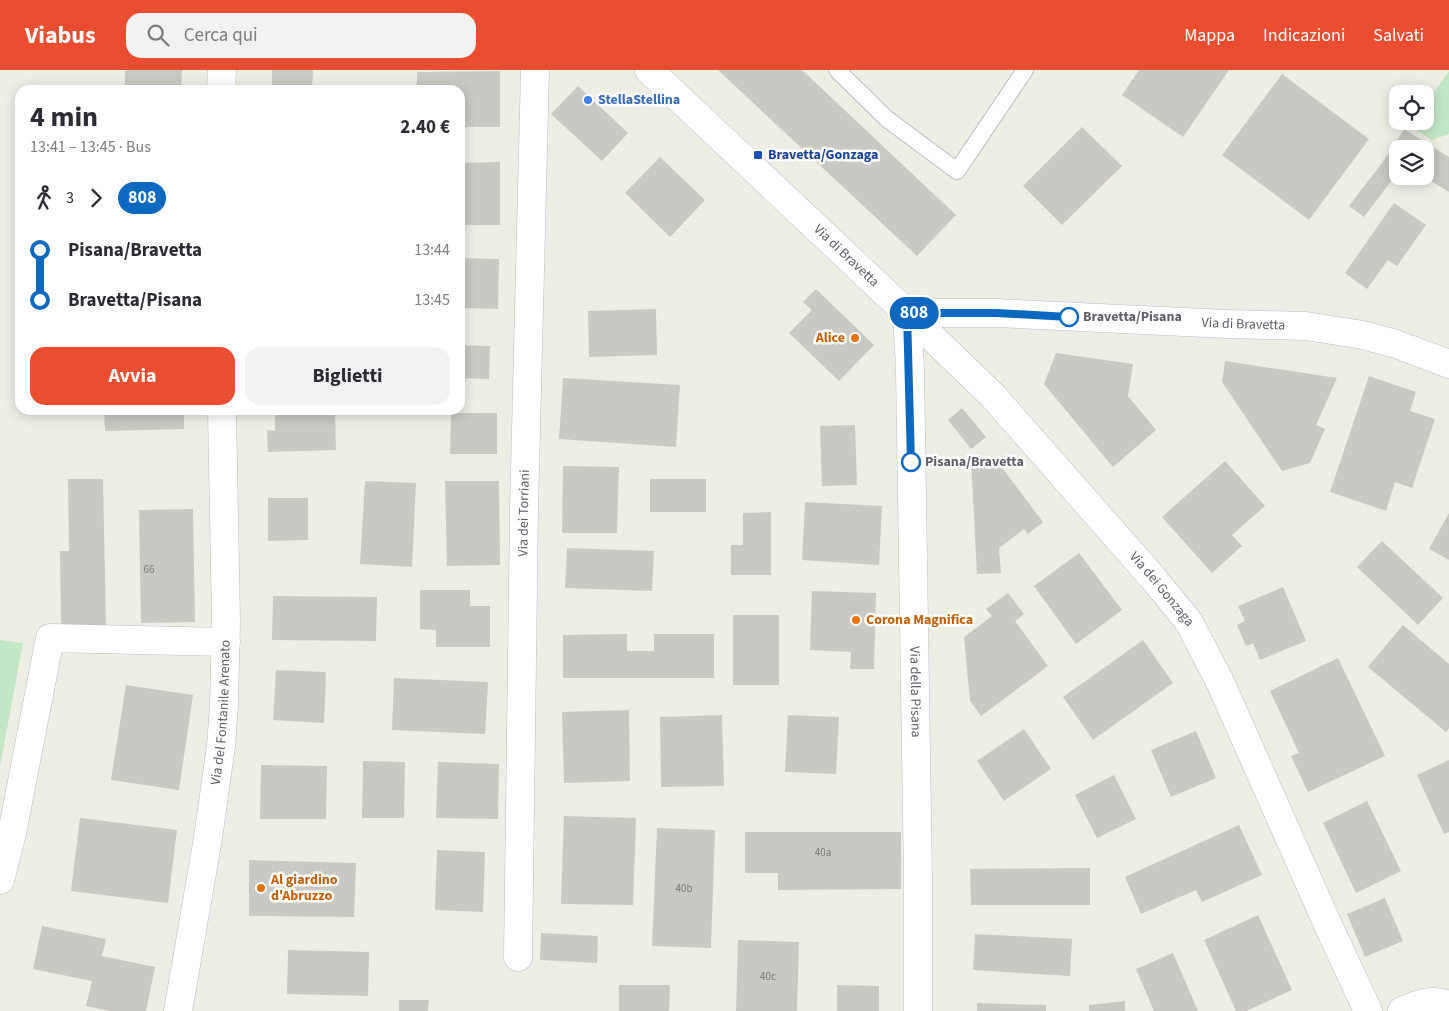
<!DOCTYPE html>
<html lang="it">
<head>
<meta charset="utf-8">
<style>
	body { margin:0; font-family:"Source Sans 3",sans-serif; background:#f2f2f3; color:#2b2b33; height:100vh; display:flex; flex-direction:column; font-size:19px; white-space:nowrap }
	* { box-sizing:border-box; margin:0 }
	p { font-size:16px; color:#7c7c81 }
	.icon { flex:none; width:28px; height:28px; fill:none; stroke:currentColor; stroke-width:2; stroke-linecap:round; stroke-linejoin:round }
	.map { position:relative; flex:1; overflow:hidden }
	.sheet { position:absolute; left:15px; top:15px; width:450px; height:330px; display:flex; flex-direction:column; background:#fff; border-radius:15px; box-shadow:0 2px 12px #0003 }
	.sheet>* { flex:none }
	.badge { padding:0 10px; border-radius:16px; font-size:18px; line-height:32px }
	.buttons { position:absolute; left:1389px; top:15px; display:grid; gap:10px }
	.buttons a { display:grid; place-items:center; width:45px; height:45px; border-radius:10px; background:#fff; box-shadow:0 2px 12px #0003; font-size:25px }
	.map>.badge { position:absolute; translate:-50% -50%; box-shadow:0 0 0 2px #fff }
	.legs { display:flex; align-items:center; gap:8px; height:55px; padding:0 15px; font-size:16px }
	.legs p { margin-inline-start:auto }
	.headline { display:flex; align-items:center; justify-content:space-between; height:85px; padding:0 15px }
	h1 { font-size:28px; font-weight:700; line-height:38px }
	.action { display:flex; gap:10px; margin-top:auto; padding:10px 15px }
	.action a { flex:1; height:58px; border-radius:15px; background:#eb4d30; color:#fff; font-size:20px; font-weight:700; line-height:58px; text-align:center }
	.action a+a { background:#f2f2f3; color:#2b2b33 }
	ul { padding:0 15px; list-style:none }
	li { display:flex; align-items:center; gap:18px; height:50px; font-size:19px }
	li i { display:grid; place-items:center; width:8px; height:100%; margin:0 6px; background:currentColor }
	li i::after { content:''; width:12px; height:12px; margin:-6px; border:4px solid; border-radius:50%; background:#fff }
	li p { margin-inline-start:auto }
	li:first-child i { background:linear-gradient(#0000 50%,currentColor 0) }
	li:last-child i { background:linear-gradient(currentColor 50%,#0000 0) }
	header { display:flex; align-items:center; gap:30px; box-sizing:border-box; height:70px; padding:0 25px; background:#eb4d30; color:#fff }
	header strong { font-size:24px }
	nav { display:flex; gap:28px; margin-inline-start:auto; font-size:18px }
	.search { width:350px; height:45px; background:#f2f2f3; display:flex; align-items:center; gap:12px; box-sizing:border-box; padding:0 18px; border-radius:15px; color:#7c7c81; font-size:19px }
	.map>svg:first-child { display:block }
	.green { fill:#c2e7c5 }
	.building { fill:#cac8c2 }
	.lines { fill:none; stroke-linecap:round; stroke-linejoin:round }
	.lane-casing { stroke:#babcc1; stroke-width:18 }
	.street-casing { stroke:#babcc1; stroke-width:29 }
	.secondary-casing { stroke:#bbbdc3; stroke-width:29 }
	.lane { stroke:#fff; stroke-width:16 }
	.street { stroke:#fff; stroke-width:28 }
	.secondary { stroke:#fff; stroke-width:28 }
	.line-1-casing { stroke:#fff; stroke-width:11 }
	.line-1 { stroke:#0c69bf; stroke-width:8 }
	.shop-dot { fill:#3f7fe0; stroke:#fff; stroke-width:2 }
	.transit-dot { fill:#1a4fb4; stroke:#fff; stroke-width:2 }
	.stop-1-dot { fill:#fff; stroke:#0c69bf; stroke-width:2.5 }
	.food-dot { fill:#e8710a; stroke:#fff; stroke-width:2 }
	.labels { text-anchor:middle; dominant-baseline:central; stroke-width:5; stroke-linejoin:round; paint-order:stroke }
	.number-label { font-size:11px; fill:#787a7d }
	.shop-label { font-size:14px; font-weight:bold; fill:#366cbe; stroke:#fff; text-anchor:start }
	.transit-label { font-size:14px; font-weight:bold; fill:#164399; stroke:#fff; text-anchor:start }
	.street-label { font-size:14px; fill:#5d6066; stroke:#fff }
	.stop-label { font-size:14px; font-weight:bold; fill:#5d6066; stroke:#fff; text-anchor:start }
	.food-label { font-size:14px; font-weight:bold; fill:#c56008; stroke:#fff; text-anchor:start }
</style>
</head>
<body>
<header>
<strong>Viabus</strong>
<div class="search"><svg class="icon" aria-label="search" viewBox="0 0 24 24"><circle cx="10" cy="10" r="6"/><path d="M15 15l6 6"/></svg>Cerca qui</div>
<nav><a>Mappa</a><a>Indicazioni</a><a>Salvati</a></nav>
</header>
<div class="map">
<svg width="1449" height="941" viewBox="0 0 1449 941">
	<rect width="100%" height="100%" fill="#efeee5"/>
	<g class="green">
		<polygon points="1449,1 1449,64 1432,70 1410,56 1413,51 1425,51 1425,35"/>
		<polygon points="0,570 23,573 0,696"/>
	</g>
	<g class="building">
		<polygon points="125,0 182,0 181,20 125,20"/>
		<polygon points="272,0 313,0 312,20 272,20"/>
		<polygon points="718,0 802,0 956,145 917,186"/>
		<polygon points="1139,0 1229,0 1183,67 1122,25"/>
		<polygon points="500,1 500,57 460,57 460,20 417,20 417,2"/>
		<polygon points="1282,4 1369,69 1309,150 1222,85"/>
		<polygon points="578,16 628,63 602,91 551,44"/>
		<polygon points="1082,57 1122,96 1062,155 1023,116"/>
		<polygon points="1404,59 1449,87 1449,122 1425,107 1425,79 1398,79 1398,102 1364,147 1349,136 1388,85"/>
		<polygon points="660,87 705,130 670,167 625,123"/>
		<polygon points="500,92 500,155 460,155 460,93"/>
		<polygon points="1394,133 1426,155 1397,196 1388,190 1367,219 1345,203"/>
		<polygon points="460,188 499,189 498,239 460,238"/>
		<polygon points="816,219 874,275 839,311 789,263 812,240 803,232"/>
		<polygon points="656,239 657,285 589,287 588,241"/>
		<polygon points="460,275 490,276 489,309 460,308"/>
		<polygon points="1056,283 1133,294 1128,326 1156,360 1113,397 1044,314"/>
		<polygon points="1225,291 1337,308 1316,355 1325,359 1310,393 1282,401 1222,312"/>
		<polygon points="1369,306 1416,322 1410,341 1435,349 1412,418 1395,412 1386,441 1330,422"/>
		<polygon points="563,308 680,315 676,377 559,369"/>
		<polygon points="962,338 986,367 971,379 948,350"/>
		<polygon points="104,340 184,340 184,359 105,361"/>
		<polygon points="335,340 336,380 268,382 267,360 275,361 275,342"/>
		<polygon points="451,343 497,343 497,384 450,384"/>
		<polygon points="855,355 857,415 822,416 820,356"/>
		<polygon points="994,387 1043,452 1028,464 1024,459 999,478 1001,503 977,504 971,389"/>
		<polygon points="1225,391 1265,436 1232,465 1242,476 1212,503 1162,447"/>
		<polygon points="563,396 619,397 617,463 562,463"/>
		<polygon points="68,409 103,409 106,555 61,556 60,481 69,481"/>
		<rect x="650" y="409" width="56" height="33"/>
		<polygon points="365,411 416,413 412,497 360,494"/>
		<polygon points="445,411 499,411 500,495 447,496"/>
		<polygon points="268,428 308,428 308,470 268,471"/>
		<polygon points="805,432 882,436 879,495 802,490"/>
		<polygon points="193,439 195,552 141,553 139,440"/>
		<polygon points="771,442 771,505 731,505 731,475 743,475 743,443"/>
		<polygon points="1449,443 1449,490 1429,479"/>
		<polygon points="1382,471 1443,528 1418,555 1357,497"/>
		<polygon points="567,478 654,481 652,521 565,518"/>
		<polygon points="1079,483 1122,540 1076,574 1034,516"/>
		<polygon points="1283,517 1306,571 1260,590 1253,573 1246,576 1237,555 1245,551 1238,536"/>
		<polygon points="420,520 470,520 470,536 490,536 490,577 436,577 436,560 420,559"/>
		<polygon points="812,521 876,523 874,599 850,599 851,582 810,580"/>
		<polygon points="1008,523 1024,544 1015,551 1048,596 981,646 970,631 964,567 992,546 986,539"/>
		<polygon points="273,526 377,527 376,571 272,570"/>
		<rect x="733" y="545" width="46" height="70"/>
		<polygon points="1403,555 1449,594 1449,658 1446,662 1368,597"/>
		<polygon points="627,564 627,581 654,581 654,564 714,564 714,608 563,608 563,565"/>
		<polygon points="1143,570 1173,613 1093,670 1063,627"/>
		<polygon points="1338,588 1385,686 1308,722 1291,686 1299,683 1270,621"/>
		<polygon points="276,600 326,602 324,653 273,650"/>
		<polygon points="394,608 488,612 485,664 392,660"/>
		<polygon points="126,615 193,625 179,720 111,710"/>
		<polygon points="629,640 630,711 564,713 562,642"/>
		<polygon points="722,645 724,716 661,717 660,647"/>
		<polygon points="788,645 839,647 836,704 785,702"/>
		<polygon points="1024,659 1051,699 1004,731 977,691"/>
		<polygon points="1196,661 1216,708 1171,727 1151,680"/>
		<polygon points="1449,690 1449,762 1444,764 1417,705"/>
		<polygon points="363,691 405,692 404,748 362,748"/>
		<polygon points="438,692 499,694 498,749 436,748"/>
		<polygon points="261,695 327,696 326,749 260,749"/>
		<polygon points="1114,705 1136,749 1097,768 1075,725"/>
		<polygon points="1367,731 1401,801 1356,823 1323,753"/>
		<polygon points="564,746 636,748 633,835 561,834"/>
		<polygon points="80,748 177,760 168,833 71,821"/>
		<polygon points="1239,755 1262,805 1202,832 1196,820 1141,844 1125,807"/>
		<polygon points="657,758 715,760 711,878 652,876"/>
		<polygon points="745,762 901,762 901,819 778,820 778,803 745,803"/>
		<polygon points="437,780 485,782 483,842 435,840"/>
		<polygon points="249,790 356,793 354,847 249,846"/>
		<polygon points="1090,798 1090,835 971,835 970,799"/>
		<polygon points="1385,828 1403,871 1365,887 1347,844"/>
		<polygon points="1258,845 1292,920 1246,941 1236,941 1204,870"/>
		<polygon points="42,856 106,869 102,886 155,897 146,941 110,941 86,936 92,911 33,899"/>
		<polygon points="541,863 598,866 597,893 540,890"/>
		<polygon points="975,864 1072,869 1070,906 973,900"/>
		<polygon points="738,870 799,872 797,941 736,941"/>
		<polygon points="288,880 369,882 368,926 287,924"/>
		<polygon points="1173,883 1198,941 1154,941 1136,899"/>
		<polygon points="619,915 670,915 669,941 619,941"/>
		<polygon points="837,915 879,916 879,941 837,941"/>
		<polygon points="399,930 429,930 428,941 399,941"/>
		<polygon points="1125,931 1125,941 1089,941 1089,935"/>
		<polygon points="977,933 1046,935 1046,941 977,941"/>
	</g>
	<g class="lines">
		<defs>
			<polyline id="lane" points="837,0 887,49 957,101 1025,0"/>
			<g id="street">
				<polyline points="221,20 222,0"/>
				<path id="s1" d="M 907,243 L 993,326 L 1153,508 L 1189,552 L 1221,614 L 1328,855 L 1368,941"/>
				<polyline points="0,810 12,763 50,568 226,572"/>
				<path id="s2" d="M 518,887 L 524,440 L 535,0"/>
				<path id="s3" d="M 178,941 L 208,768 L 221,676 L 224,635 L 226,552 L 222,340"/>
				<path d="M 1402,941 C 1418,934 1431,928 1449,935"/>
			</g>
			<g id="secondary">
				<path id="s4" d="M 649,0 L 907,243 L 997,243 L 1227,254 L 1306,256 L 1363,265 L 1396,274 L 1449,294"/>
				<path id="s5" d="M 907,243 L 910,299 L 918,810 L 918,941"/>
			</g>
		</defs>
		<use href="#lane" class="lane-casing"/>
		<use href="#street" class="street-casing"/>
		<use href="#secondary" class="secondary-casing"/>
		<use href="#lane" class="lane"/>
		<use href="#street" class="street"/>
		<use href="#secondary" class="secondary"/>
	</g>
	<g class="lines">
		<defs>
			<polyline id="line-1" points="911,392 907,243 997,243 1069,247"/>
		</defs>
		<use href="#line-1" class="line-1-casing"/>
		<use href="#line-1" class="line-1"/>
	</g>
	<circle class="shop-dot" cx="588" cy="30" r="5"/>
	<rect class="transit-dot" x="753" y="80" width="10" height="10" rx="2.5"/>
	<g class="stop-1-dot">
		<circle cx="1069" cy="247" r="9"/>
		<circle cx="911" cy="392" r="9"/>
	</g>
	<g class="food-dot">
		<circle cx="855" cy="268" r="5"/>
		<circle cx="856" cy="550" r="5"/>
		<circle cx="261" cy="818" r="5"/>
	</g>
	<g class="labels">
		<g class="number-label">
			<text x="149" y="499">66</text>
			<text x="823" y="782">40a</text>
			<text x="684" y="818">40b</text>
			<text x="768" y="906">40c</text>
		</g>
		<g class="shop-label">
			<text x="598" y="30">StellaStellina</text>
		</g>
		<g class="transit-label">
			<text x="768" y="85">Bravetta/Gonzaga</text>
		</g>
		<g class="street-label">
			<text stroke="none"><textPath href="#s4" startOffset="271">Via di Bravetta</textPath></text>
			<text stroke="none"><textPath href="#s4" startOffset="691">Via di Bravetta</textPath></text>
			<text stroke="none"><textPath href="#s2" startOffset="444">Via dei Torriani</textPath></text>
			<text stroke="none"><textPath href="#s1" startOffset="376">Via dei Gonzaga</textPath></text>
			<text stroke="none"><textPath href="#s5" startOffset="379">Via della Pisana</textPath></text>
			<text stroke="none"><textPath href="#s3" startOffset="302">Via del Fontanile Arenato</textPath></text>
		</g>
		<g class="stop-label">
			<text x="1083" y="247">Bravetta/Pisana</text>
			<text x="925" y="392">Pisana/Bravetta</text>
		</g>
		<g class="food-label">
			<text x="845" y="268" text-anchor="end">Alice</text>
			<text x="866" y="550">Corona Magnifica</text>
			<text x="271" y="810">Al giardino<tspan x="271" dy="16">d'Abruzzo</tspan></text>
		</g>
	</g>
</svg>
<div class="buttons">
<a><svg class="icon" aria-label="locate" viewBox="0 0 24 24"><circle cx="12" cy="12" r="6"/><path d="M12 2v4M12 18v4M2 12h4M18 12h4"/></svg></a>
<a><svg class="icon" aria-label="layers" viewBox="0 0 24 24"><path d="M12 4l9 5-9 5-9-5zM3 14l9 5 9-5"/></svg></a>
</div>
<b class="badge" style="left:914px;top:243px;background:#0c69bf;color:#fff">808</b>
<section class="sheet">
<div class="headline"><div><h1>4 min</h1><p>13:41 – 13:45 · Bus</p></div><b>2.40 €</b></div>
<div class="legs"><svg class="icon" aria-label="walk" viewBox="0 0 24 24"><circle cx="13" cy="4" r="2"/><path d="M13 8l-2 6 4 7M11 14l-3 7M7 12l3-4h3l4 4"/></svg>3<svg class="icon" aria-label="forward" viewBox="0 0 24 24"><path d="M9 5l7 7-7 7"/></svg><b class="badge" style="background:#0c69bf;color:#fff">808</b></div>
<ul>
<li><i style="color:#0c69bf"></i><b>Pisana/Bravetta</b><p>13:44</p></li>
<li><i style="color:#0c69bf"></i><b>Bravetta/Pisana</b><p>13:45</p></li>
</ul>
<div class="action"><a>Avvia</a><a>Biglietti</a></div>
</section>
</div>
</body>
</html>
